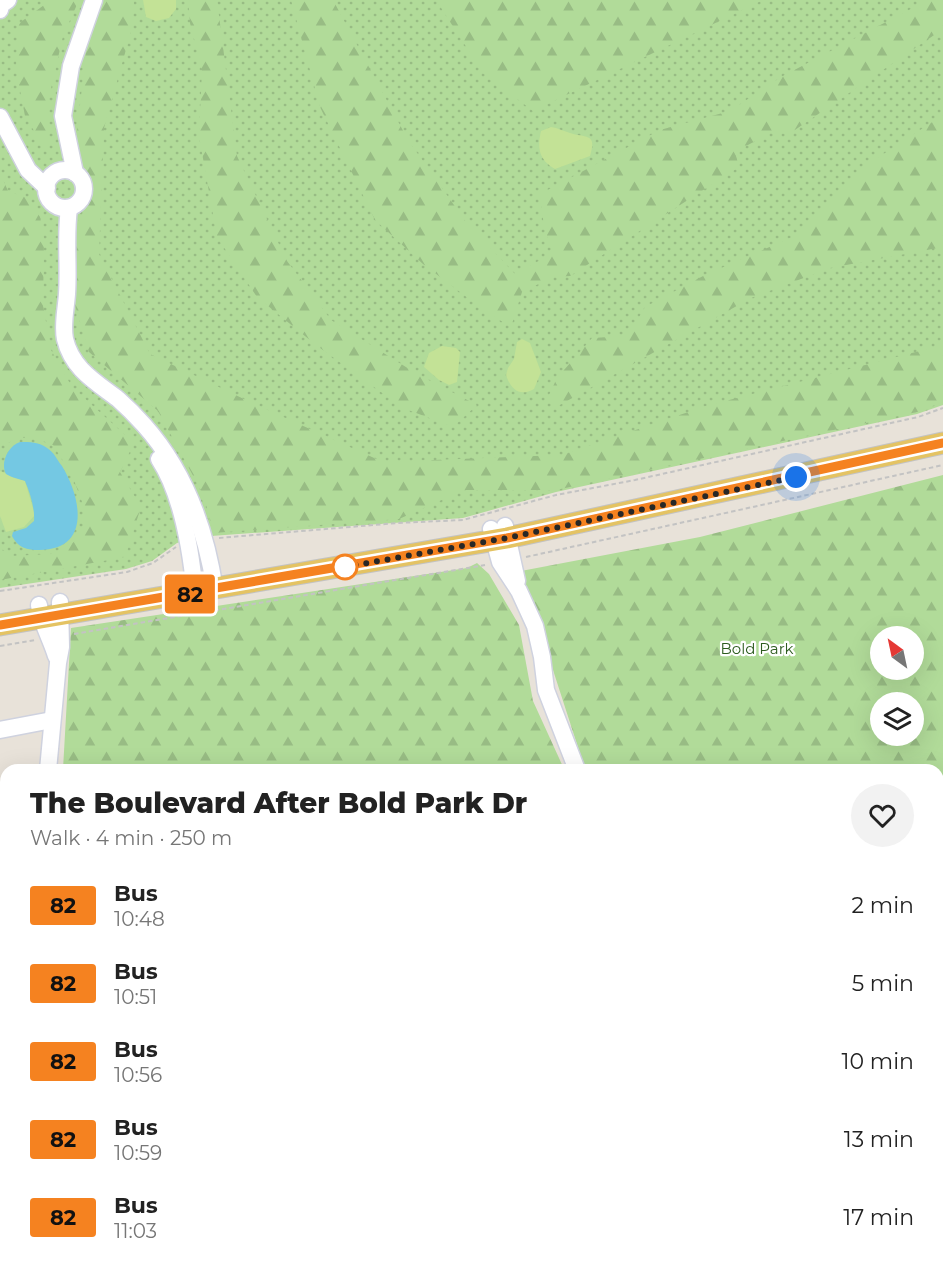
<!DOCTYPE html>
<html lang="en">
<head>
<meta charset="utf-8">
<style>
	body { margin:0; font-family:Montserrat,sans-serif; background:#f2f2f2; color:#222; height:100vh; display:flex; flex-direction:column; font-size:22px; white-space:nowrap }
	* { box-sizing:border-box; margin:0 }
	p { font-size:20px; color:#767676 }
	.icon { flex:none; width:33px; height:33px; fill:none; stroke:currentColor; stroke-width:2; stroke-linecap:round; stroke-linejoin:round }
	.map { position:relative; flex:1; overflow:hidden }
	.side { position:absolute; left:0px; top:764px; width:944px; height:506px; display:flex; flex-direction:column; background:#fff; border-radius:18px 18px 0 0; box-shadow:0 6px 24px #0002 }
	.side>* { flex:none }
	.badge { padding:0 12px; border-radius:4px; font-size:21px; line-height:39px }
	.needle { width:39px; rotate:327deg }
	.controls { position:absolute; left:870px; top:626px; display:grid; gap:12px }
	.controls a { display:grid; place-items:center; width:54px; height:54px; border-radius:50%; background:#fff; box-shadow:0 6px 24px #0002; font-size:30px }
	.you { position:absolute; width:30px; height:30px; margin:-15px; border:4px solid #fff; border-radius:50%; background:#1a73e8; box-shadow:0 0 0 9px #1a73e833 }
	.map>.badge { position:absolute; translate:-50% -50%; box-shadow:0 0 0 3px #fff }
	.round { display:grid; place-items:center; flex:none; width:63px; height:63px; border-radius:32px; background:#f2f2f2 }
	.overview { display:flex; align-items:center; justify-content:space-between; height:102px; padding:0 30px }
	h1 { font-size:28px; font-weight:800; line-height:45px }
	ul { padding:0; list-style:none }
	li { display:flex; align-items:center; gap:18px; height:78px; padding:0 30px }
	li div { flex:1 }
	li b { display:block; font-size:22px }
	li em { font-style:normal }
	li .badge { min-width:66px; font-weight:700; text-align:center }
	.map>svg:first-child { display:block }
	.grass { fill:url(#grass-dots) }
	.forest { fill:url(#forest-firs); fill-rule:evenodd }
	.pitch { fill:#c3e296 }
	.water { fill:#74c8e3 }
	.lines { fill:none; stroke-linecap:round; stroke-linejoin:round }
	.minor-casing { stroke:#cfd2df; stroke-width:19 }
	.major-casing { stroke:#c3c3c3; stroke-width:23 }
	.path { stroke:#c3c3c3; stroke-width:2; stroke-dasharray:4.5 3; stroke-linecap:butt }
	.minor { stroke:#fff; stroke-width:16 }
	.major { stroke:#e4c363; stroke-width:21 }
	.line-casing { stroke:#fff; stroke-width:14 }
	.line { stroke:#f58220; stroke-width:9 }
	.walk { stroke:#272727; stroke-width:6; stroke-dasharray:0 10.8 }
	.stop-dot { fill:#fff; stroke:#f58220; stroke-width:3 }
	.labels { text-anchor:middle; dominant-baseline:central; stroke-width:4.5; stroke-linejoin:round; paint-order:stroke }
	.park-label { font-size:15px; fill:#2d5c1f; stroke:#fff }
</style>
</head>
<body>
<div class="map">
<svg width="943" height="1268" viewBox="0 0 943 1268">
	<defs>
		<pattern id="grass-dots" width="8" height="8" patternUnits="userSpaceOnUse" patternTransform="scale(1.5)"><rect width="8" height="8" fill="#b1db99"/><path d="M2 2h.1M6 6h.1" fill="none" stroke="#98bc84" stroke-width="1.8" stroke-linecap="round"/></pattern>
		<pattern id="forest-firs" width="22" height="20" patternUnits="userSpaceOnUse" patternTransform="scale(1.5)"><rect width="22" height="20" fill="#b1db99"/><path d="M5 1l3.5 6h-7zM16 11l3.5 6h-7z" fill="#98bc84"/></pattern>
	</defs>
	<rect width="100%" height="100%" fill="#e8e2d9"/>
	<polygon class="grass" points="0,0 943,0 943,405 917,414 556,492 463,518 211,536 177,543 152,561 126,569 0,588"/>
	<g class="forest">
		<polygon points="51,0 79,0 63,36 49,97 48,154 25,116 16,69 18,24"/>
		<polygon points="100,0 134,0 132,28 104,128 99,254 150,354 248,401 383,462 562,455 706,406 943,345 943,402 917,412 556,490 464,490 399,519 213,533 204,496 158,411 89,352 74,302 74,228 83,213 90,183 75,149 87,43"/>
		<polygon points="188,0 217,0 237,156 287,261 331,320 417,374 477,405 453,427 403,408 316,345 257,297 217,237 199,136 202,70 190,23"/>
		<polygon points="291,0 333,0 408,140 466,222 515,274 553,253 544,227 540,194 660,130 730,111 781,77 928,0 943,0 943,29 789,134 772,132 735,152 739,167 570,276 553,277 522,292 511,327 485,311 423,264 375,220 320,107"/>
		<polygon points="436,0 763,0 533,111 483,73"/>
		<polygon points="943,115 943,247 830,268 751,298 558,406 549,395 557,378 592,338 628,336 645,307 705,275 795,236 862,168"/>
		<polygon points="0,173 8,191 27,198 40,217 44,239 43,305 51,350 72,387 134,443 120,472 141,507 125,557 0,580 0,547 10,556 51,554 74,542 84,529 85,510 72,475 53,445 35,438 20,438 5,444 0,434"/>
		<path d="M 943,475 L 943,1268 L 536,1268 L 530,1263 L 938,1263 L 938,770 L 585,769 L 521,571 L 700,537 ZM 880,636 L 914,636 L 914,669 L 880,669 ZM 880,702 L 914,702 L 914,735 L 880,735 Z"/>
		<polygon points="477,563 489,574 519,625 533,701 564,769 63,769 71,628 467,568"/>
	</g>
	<g class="pitch">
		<polygon points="143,0 176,0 176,9 169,18 156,21 146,17"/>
		<path d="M 551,127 C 558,128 563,131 570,133 C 584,138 598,132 590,156 L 555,169 C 539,160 537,148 541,131 Z"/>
		<path d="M 522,339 L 530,343 L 541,372 L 534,389 C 520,397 511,390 506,375 L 508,368 L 514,359 L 517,342 Z"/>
		<polygon points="442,346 456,348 460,352 457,382 449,385 439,380 424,367 429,353"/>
		<polygon points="0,471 25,481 35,515 24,527 6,532 0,516"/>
	</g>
	<g class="water">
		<path d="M 20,442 C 30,442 39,442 47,448 C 54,452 57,460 62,466 C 81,497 92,550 39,550 C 27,550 18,548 12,536 L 13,532 L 26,528 L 34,521 C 35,508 30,493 25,481 C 20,479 12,478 6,474 C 0,463 8,446 20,442 Z"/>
		<polygon points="62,1263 364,1263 372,1268 59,1268"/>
	</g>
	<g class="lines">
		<defs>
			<g id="minor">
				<polyline points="0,10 1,5 8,0"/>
				<polyline points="0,117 28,170 47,188"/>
				<circle cx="65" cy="189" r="19"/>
				<polyline points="75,173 63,116 71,66 94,0"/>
				<path d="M 69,208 C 65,238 69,265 67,294 C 66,309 62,325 65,339 C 72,369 96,382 118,399 C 127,407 136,416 144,425 C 185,471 206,530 215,590"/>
				<path d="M 159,459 C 182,494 191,552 195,593"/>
				<polyline points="505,526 517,581"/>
				<polyline points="491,529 500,562 519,591 535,626 542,657 546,690 577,770"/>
				<path d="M 39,605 C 41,623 51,639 56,656"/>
				<polyline points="0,730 52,720"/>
				<polyline points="48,770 58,663 61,647 60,602"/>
				<polyline points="0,918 6,914"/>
				<polyline points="0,941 6,937"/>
				<polyline points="0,1157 6,1149"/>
				<polyline points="376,1263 383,1268"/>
				<polyline points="535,1263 540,1268"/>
				<polyline points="54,1268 57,1263"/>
			</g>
			<polyline id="major" points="0,625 507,538 943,443"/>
		</defs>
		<use href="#minor" class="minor-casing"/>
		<use href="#major" class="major-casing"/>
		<g class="path">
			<polyline points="219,538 397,523 463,520 556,495 635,480 918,417 943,408"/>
			<polyline points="526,557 943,465"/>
			<polyline points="0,591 127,572 153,563 176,547"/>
			<polyline points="74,634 485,565"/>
			<polyline points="0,646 36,640"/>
			<polyline points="938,970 943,974"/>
			<polyline points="938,1094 943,1092"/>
			<polyline points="614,1268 614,1263"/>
		</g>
		<use href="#minor" class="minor"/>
		<use href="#major" class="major"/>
	</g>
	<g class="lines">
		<defs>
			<polyline id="line" points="0,625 507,538 943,443"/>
		</defs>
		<use href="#line" class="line-casing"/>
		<use href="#line" class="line"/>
		<polyline class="walk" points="345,567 507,538 796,477"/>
	</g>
	<circle class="stop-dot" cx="345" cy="567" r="12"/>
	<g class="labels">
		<g class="park-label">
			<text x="757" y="648">Bold Park</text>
		</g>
	</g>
</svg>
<div class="controls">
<a><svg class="needle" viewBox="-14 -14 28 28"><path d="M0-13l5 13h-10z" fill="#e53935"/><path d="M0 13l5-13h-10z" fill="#767676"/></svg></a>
<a><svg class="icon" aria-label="layers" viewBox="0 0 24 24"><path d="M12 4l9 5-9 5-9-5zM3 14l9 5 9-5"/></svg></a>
</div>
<div class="you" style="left:796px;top:477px"></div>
<b class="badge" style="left:190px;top:594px;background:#f58220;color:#111">82</b>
<section class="side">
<div class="overview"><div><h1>The Boulevard After Bold Park Dr</h1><p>Walk · 4 min · 250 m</p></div><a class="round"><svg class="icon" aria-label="heart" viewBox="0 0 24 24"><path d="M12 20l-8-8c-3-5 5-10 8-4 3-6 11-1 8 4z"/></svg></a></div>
<ul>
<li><span class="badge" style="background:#f58220;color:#111">82</span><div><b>Bus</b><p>10:48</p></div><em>2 min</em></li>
<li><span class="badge" style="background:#f58220;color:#111">82</span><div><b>Bus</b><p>10:51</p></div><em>5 min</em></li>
<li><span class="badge" style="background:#f58220;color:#111">82</span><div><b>Bus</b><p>10:56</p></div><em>10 min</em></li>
<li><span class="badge" style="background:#f58220;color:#111">82</span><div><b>Bus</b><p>10:59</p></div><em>13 min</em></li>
<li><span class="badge" style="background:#f58220;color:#111">82</span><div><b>Bus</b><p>11:03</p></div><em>17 min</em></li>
</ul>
</section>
</div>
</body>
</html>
